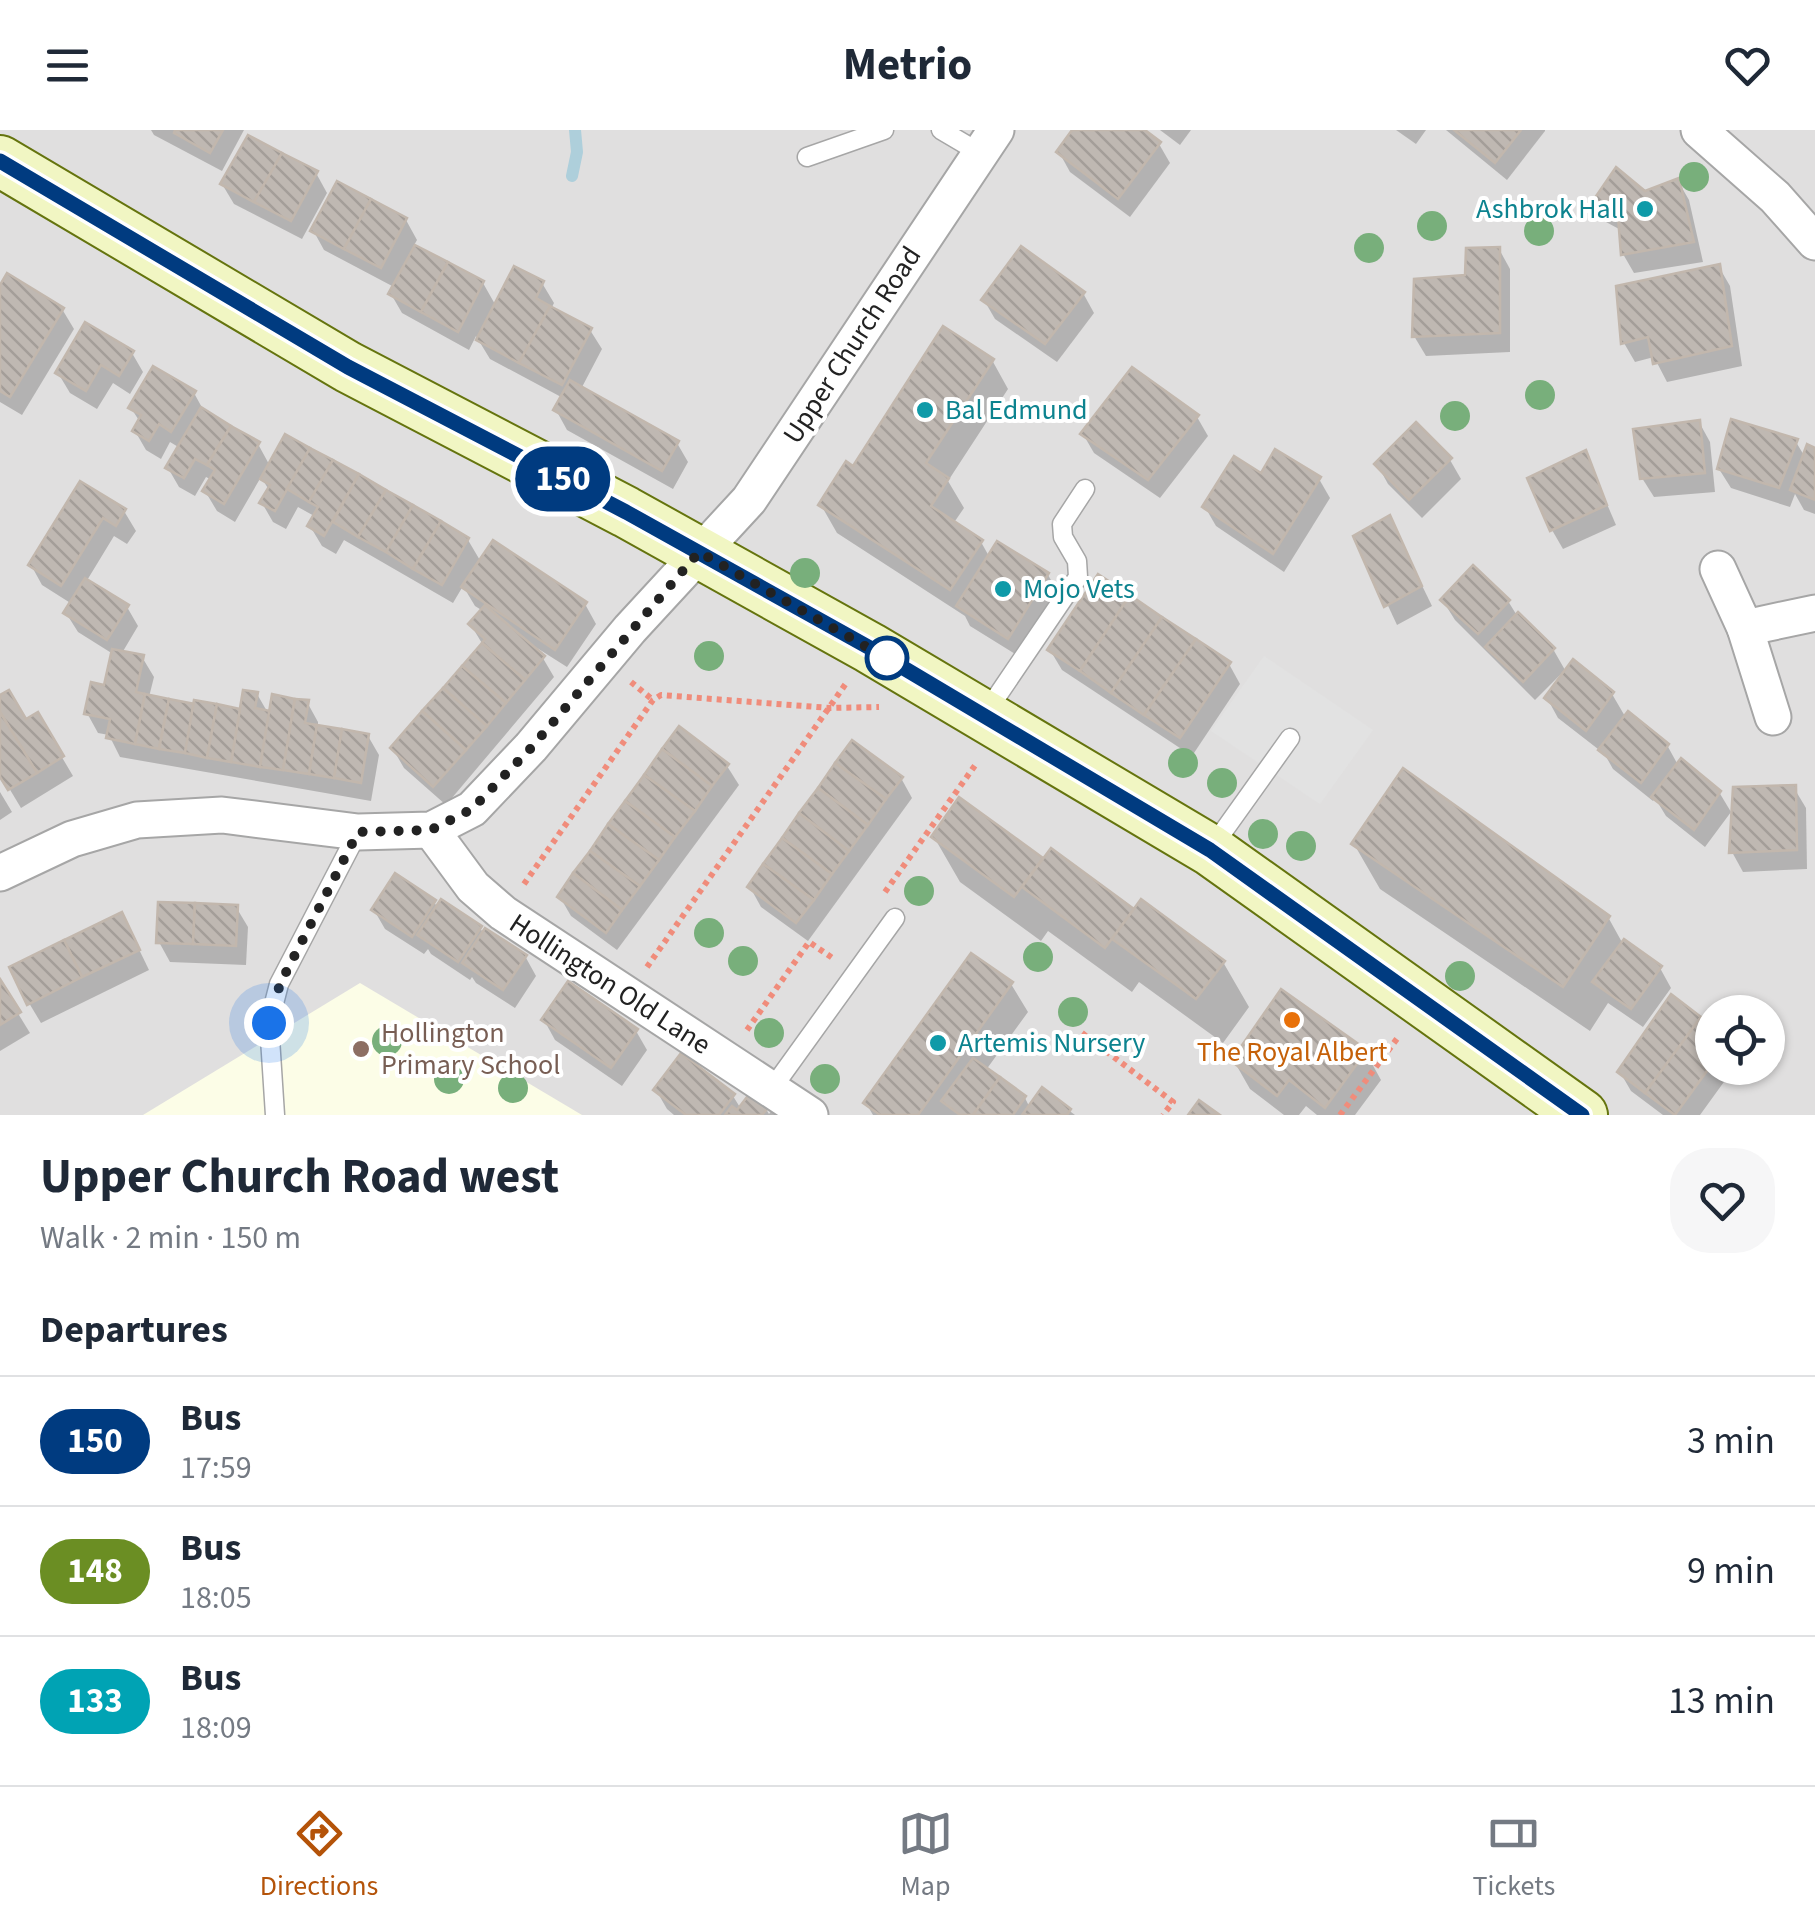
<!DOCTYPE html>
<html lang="en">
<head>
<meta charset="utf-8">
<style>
	body { margin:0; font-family:"Source Sans 3",sans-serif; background:#f6f6f7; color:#1f2937; height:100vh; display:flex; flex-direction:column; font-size:38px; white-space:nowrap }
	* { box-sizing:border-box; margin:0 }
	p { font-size:32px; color:#747a83 }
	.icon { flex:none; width:55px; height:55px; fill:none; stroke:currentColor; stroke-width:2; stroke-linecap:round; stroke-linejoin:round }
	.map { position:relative; height:985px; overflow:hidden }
	.side { display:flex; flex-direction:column; background:#fff; flex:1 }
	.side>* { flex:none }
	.badge { padding:0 20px; border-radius:32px; font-size:35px; line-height:65px }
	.buttons { position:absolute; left:1695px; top:865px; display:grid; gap:20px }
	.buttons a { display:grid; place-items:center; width:90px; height:90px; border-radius:50%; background:#fff; box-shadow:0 2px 8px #0004; font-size:50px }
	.you { position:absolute; width:50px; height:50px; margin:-25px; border:8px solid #fff; border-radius:50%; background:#1a73e8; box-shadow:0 0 0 15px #1a73e833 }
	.map>.badge { position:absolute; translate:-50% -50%; box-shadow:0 0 0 5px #fff }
	h2 { padding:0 40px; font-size:38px; line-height:90px }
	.round { display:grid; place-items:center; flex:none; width:105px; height:105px; border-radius:40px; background:#f6f6f7 }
	.headline { display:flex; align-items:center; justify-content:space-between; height:170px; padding:0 40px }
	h1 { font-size:48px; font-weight:700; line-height:75px }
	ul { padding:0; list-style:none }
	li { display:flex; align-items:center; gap:30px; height:130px; padding:0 40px; border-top:2px solid #e0e1e3 }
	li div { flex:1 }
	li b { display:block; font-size:38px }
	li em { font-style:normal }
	li .badge { min-width:110px; font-weight:700; text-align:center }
	header { display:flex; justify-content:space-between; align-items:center; height:130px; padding:0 40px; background:#fff; font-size:45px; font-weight:700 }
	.tabs { display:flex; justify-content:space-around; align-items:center; height:140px; border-top:2px solid #e0e1e3; background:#fff; font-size:28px; color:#747a83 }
	.tabs a { display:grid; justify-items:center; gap:5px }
	.tabs .active { color:#b45309 }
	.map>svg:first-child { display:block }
	.residential { fill:#e0dfdf; fill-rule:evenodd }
	.education { fill:#fcfde7 }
	.parking { fill:#e2e2e2 }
	.shadow { fill:#0003 }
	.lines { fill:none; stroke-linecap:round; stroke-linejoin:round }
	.stream { stroke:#aecfdb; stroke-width:12 }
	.building { fill:url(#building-back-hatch); stroke:#c2b7ad; stroke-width:2.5 }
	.lane-casing { stroke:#a6a6a6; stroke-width:21 }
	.street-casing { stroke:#a6a6a6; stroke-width:39 }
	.secondary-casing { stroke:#65740e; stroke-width:54 }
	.path { stroke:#f08c7b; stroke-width:6; stroke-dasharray:5 5; stroke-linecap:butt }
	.lane { stroke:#fff; stroke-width:18 }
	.street { stroke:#fff; stroke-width:35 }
	.secondary { stroke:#f1f6c3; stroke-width:50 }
	.tree { fill:#78af7b }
	.line-casing { stroke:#fff; stroke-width:22 }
	.line { stroke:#003b80; stroke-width:15 }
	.walk { stroke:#222; stroke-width:10; stroke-dasharray:0 18 }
	.culture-dot { fill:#0f9aa8; stroke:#fff; stroke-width:4 }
	.stop-dot { fill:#fff; stroke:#003b80; stroke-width:5 }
	.food-dot { fill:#e8710a; stroke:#fff; stroke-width:4 }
	.education-dot { fill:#8d6e63; stroke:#fff; stroke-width:4 }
	.labels { text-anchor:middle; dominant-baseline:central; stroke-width:8; stroke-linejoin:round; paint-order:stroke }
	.culture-label { font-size:28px; fill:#0d838f; stroke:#fff; text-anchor:start }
	.street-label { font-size:28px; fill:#222; stroke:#fff }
	.education-label { font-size:28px; fill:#785e54; stroke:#fff; text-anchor:start }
	.food-label { font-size:28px; fill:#c56008; stroke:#fff }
</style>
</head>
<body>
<header><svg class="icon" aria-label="menu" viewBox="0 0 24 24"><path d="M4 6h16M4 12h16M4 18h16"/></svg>Metrio<svg class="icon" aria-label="heart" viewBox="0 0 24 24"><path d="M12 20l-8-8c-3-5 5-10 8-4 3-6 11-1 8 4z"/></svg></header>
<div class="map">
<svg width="1815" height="985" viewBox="0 0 1815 985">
	<defs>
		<pattern id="building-back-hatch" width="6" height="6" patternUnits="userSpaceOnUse" patternTransform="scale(2.5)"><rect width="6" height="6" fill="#bfb8b2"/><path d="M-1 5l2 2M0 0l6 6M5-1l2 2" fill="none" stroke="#a49e99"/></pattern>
	</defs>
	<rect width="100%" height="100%" fill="#f1efe9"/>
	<path class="residential" d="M 0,0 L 1815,0 L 1815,985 L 0,985 ZM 1712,882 L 1768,882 L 1768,938 L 1712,938 Z"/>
	<polygon class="education" points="360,853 582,985 143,985"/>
	<polygon class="parking" points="1264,526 1373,600 1320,674 1211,601"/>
	<g class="shadow">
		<polygon points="151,0 244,0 222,41 154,5"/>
		<polygon points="1075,0 1140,0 1159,14 1170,33 1130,87 1070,42 1059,22"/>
		<polygon points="1160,0 1191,0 1180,15"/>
		<polygon points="1396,0 1426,0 1416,14"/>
		<polygon points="1446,0 1545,0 1545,1 1507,50"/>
		<polygon points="316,43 327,63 302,109 234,74 222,54"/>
		<polygon points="1678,51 1689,70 1703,132 1634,143 1623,124 1619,99 1606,92 1595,72 1645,64"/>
		<polygon points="406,90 417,110 413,117 483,153 496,176 542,153 554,173 551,179 590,200 602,219 581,259 677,313 688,332 673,359 567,300 556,280 563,268 490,229 476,206 469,220 402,183 391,164 394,157 324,120 313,100"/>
		<polygon points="1499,119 1510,139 1510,222 1426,226 1414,206"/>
		<polygon points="1719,137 1730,156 1742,236 1667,252 1654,227 1635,232 1624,213"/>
		<polygon points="0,160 62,179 74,199 22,285 0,272"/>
		<polygon points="1083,163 1094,183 1057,232 995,189 984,170"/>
		<polygon points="132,223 143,242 130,264 113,253 97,279 70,263 58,243"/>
		<polygon points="992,230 1008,259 948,351 964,378 953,394 981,412 990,428 1048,445 1059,464 1020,527 970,496 965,486 837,403 821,375 854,339"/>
		<polygon points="194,263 205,283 258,314 270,336 286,307 468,410 481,432 585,474 596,494 567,537 537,518 554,547 446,675 404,638 393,619 483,515 471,495 483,481 475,476 463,456 453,473 344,410 336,424 322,416 310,396 316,387 298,377 286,399 273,392 262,373 269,360 261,347 235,392 217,381 205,361 212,350 206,347 195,366 179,357 168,338 180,318 170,312 161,329 146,320 135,301 140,292 131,278"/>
		<polygon points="1197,287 1208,306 1160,368 1094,323 1083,304"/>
		<polygon points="1699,292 1710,312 1715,362 1654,367 1642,348"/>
		<polygon points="1796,312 1805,327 1815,321 1815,384 1804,380 1795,364 1790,377 1731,358 1719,339"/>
		<polygon points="1585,323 1616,395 1563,419 1552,400"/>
		<polygon points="1450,330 1461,349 1422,388 1388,354 1377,334"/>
		<polygon points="1262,347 1319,349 1330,368 1284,442 1216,396 1205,377"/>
		<polygon points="81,354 124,381 136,401 127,414 114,406 86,452 127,477 138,496 122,523 142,527 154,547 149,567 242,582 257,564 268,583 307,572 318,592 318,597 368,606 379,625 371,671 120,627 109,605 98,603 87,583 106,558 113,524 78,502 66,483 72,474 42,455 31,435"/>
		<polygon points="1389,388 1432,476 1397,495 1356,407"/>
		<polygon points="1443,471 1508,471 1516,484 1553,519 1565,540 1535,570 1455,490"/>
		<polygon points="1050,520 1229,534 1240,554 1192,626 1062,540"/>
		<polygon points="1612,564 1626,588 1667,615 1678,635 1719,662 1731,682 1705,717 1666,686 1655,668 1653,671 1613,639 1600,616 1598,619 1558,588 1547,568"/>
		<polygon points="0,568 25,593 37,585 73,646 21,678 0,643"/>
		<polygon points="727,636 739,655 617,820 571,786 560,767"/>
		<polygon points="901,648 912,668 808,811 761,777 750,757"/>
		<polygon points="1794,658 1806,678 1807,739 1743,742 1732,722"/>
		<polygon points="0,662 12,682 0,690"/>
		<polygon points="960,671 1044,732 1223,832 1249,877 1223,913 1139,852 1132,862 1048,801 1041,811 960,752 934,707"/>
		<polygon points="1354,714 1608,787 1623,814 1660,838 1671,858 1643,897 1608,873 1590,901 1380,759"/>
		<polygon points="434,772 438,778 480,798 484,804 525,826 536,846 515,878 476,853 472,847 470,850 431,824 428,819 424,824 385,799 374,780"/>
		<polygon points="236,777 248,797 246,835 170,832 159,812"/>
		<polygon points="132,805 149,840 41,893 29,873"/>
		<polygon points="0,854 30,903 0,921"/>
		<polygon points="1011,854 1028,882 986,940 1025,968 1030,978 1043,961 1075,985 873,985 866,973"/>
		<polygon points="1672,867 1712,898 1712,938 1734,938 1700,985 1663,985 1631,961 1620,942"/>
		<polygon points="544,890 636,901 647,920 622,956 555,910"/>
		<polygon points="1365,921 1381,950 1355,985 1317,985 1306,976 1299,985 1284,985 1250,959 1234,931"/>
		<polygon points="656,960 733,966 741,979 766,979 769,984 772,980 778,985 674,985 667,979"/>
	</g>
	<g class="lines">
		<polyline class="stream" points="572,46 577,22 575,0"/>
	</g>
	<g class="building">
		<polygon points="175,0 223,0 210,23 174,3"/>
		<polygon points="1072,0 1145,0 1161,12 1118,69 1056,22"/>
		<polygon points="1454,0 1521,0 1495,33"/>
		<polygon points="248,5 282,23 254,72 220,54"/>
		<polygon points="282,23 318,41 291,91 254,72"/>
		<polygon points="1616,37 1645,61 1679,48 1694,112 1621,125 1618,87 1592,72"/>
		<polygon points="337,51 371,69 344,119 310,101"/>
		<polygon points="371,69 407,88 381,138 344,119"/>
		<polygon points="415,115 448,132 421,182 388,164"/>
		<polygon points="1021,116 1085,162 1045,214 981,170"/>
		<polygon points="1500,117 1500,203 1412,207 1414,149 1465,145 1466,118"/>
		<polygon points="448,132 484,151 458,202 421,182"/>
		<polygon points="1720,134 1732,216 1653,234 1648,207 1621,214 1616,156"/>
		<polygon points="514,136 544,151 536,168 550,176 519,233 476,210"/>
		<polygon points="7,143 64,178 10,267 0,261 0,155"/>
		<polygon points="550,176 592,198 562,255 519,233"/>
		<polygon points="85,192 134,221 119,246 101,235 86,261 55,243"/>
		<polygon points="943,196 994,229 926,333 949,348 931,376 983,410 950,460 818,375 846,331 853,336"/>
		<polygon points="153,236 196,261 171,302 159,294 149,311 132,301 141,285 128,278"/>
		<polygon points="1132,237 1199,285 1148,350 1080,304"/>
		<polygon points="570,250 679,311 662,341 553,280"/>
		<polygon points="201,277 231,296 207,335 195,329 184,348 165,338"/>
		<polygon points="1731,289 1798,309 1779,358 1717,339"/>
		<polygon points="1700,290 1705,343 1640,349 1633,299"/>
		<polygon points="1416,292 1452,328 1409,370 1374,334"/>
		<polygon points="231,296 260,312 224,374 202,361 215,340 207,335"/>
		<polygon points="285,304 310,318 275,381 259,373 270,355 260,349"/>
		<polygon points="1807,314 1815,318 1815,370 1790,360"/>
		<polygon points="310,318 333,330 309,372 287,359"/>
		<polygon points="1275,319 1321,347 1273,424 1202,377 1234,326 1261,343"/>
		<polygon points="1586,320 1607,375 1550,401 1527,348"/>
		<polygon points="333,330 359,344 324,406 307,396 318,377 309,372"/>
		<polygon points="359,344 386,360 358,407 333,392"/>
		<polygon points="80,351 126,379 116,396 103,388 61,456 28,435"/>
		<polygon points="386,360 413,375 386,422 358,407"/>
		<polygon points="413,375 441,391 413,439 386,422"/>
		<polygon points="1390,385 1422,456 1384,477 1353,406"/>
		<polygon points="441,391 469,408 442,455 413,439"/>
		<polygon points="493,410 587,472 555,520 461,457"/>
		<polygon points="997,411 1049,443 1008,509 956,476"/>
		<polygon points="1473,435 1510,470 1478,504 1440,470"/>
		<polygon points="1098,444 1130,465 1080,541 1047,520"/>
		<polygon points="85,448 129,475 107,510 63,483"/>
		<polygon points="1130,465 1162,487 1111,563 1080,541"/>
		<polygon points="485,475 545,526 525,550 482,513 485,509 468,494"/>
		<polygon points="1518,482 1555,518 1523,552 1485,517"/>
		<polygon points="1162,487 1196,509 1144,585 1111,563"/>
		<polygon points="1196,509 1231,532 1180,608 1144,585"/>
		<polygon points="482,513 525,550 506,573 462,536"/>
		<polygon points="112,519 144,525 136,562 145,564 135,614 106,608 110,589 84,584 91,552 104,555"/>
		<polygon points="1573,529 1614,562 1586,601 1544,568"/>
		<polygon points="462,536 506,573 487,596 443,558"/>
		<polygon points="443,558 487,596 466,620 422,581"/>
		<polygon points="9,560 26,589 38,582 64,626 37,643 0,582 0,565"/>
		<polygon points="243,560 258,562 255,578 270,581 260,637 231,632"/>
		<polygon points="145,564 169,569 159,619 135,614"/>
		<polygon points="272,564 295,569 283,640 260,637"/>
		<polygon points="169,569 195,574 185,623 159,619"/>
		<polygon points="295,569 309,570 305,593 317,595 309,644 283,640"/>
		<polygon points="194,570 217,574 207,628 185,623"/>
		<polygon points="217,574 240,579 231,632 207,628"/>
		<polygon points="422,581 466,620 433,657 390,618"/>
		<polygon points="1628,581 1669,614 1641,653 1598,620"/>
		<polygon points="0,582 37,643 8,660 0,647"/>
		<polygon points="317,595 342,599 334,648 309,644"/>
		<polygon points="679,596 729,634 712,656 662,619"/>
		<polygon points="342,599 369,604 361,653 334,648"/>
		<polygon points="852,610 903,647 886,669 835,633"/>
		<polygon points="662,619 712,656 695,681 644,645"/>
		<polygon points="1681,628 1721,661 1694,700 1651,667"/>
		<polygon points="835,633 886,669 868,695 818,658"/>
		<polygon points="1403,638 1610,786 1563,857 1351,714"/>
		<polygon points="644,645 695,681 675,707 625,671"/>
		<polygon points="1796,655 1797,720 1729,723 1733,657"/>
		<polygon points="818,658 868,695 849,721 799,683"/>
		<polygon points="959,667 1043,728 1014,767 931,707"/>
		<polygon points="625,671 675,707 659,730 608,694"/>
		<polygon points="799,683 849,721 832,744 782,708"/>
		<polygon points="608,694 659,730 640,756 590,721"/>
		<polygon points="782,708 832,744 814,770 763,734"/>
		<polygon points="1051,718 1134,779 1105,818 1022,757"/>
		<polygon points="590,721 640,756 622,780 573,743"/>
		<polygon points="763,734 814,770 796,793 747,757"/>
		<polygon points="395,743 436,770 412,807 371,780"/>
		<polygon points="573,743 622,780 606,803 557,767"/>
		<polygon points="441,769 482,796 458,832 417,805"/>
		<polygon points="1141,769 1225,831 1196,869 1112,809"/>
		<polygon points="158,772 195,773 193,814 156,813"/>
		<polygon points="195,773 238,775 236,816 193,814"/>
		<polygon points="122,782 140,820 82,847 64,810"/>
		<polygon points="485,798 527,825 503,860 462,833"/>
		<polygon points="1624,809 1662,836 1631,879 1592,852"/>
		<polygon points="64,810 82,847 27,875 9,837"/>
		<polygon points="971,823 1013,852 918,985 880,985 863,973"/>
		<polygon points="0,849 21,882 0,895"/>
		<polygon points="568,851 638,899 611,938 541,890"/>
		<polygon points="1281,859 1367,920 1325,978 1289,950 1277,966 1231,931"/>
		<polygon points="1671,864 1701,887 1645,963 1617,942"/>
		<polygon points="1701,887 1712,895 1712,934 1675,985 1645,963"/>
		<polygon points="681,923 735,964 719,985 686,985 653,960"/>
		<polygon points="973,928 1000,947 973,985 960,985 941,971"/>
		<polygon points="1000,947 1026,966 1013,985 973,985"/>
		<polygon points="1042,957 1071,979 1067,985 1022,985"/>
		<polygon points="750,963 768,978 762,985 725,985 732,976 737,980"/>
		<polygon points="1199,970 1220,985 1188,985"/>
	</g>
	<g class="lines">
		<defs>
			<g id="lane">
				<polyline points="941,0 980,23"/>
				<polyline points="807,27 884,0"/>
				<polyline points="985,584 1078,447 1077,431 1063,407 1062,394 1085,359"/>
				<polyline points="1210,720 1290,608"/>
				<polyline points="771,960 895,788"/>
				<polyline points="275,985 269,893 279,854 358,702"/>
			</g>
			<g id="street">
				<polyline points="1699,0 1775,67 1815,112"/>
				<polyline points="1718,439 1745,498 1773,587"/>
				<polyline points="1745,498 1815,483"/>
				<polyline points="431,700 473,757 503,783 810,985"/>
				<polyline points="0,743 72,709 137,690 222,685 358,702 431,700 472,679 531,617 630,499 749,370 996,0"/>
			</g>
			<polyline id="secondary" points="0,31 348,237 626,382 870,518 1210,720 1582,985"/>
		</defs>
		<use href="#lane" class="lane-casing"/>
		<use href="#street" class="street-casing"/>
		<use href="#secondary" class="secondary-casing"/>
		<g class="path">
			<polyline points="631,552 653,570"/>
			<polyline points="524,754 653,570 661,565 830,578 879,577"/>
			<polyline points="885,762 976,634"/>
			<polyline points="647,837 847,552"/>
			<polyline points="747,900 809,812 834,829"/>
			<polyline points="1082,903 1173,972 1163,985"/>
			<polyline points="1340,985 1399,906"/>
		</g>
		<use href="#lane" class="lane"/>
		<use href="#street" class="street"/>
		<use href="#secondary" class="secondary"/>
	</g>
	<g class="tree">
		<circle cx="1694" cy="47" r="15"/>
		<circle cx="1432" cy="96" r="15"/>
		<circle cx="1539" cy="101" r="15"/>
		<circle cx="1369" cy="118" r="15"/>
		<circle cx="1540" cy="265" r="15"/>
		<circle cx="1455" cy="286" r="15"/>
		<circle cx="805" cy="443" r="15"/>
		<circle cx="709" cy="526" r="15"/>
		<circle cx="1183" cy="633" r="15"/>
		<circle cx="1222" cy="653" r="15"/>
		<circle cx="1263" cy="704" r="15"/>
		<circle cx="1301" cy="716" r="15"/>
		<circle cx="919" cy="761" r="15"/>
		<circle cx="709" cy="803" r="15"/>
		<circle cx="1038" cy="827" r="15"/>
		<circle cx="743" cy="831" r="15"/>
		<circle cx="1460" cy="846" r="15"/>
		<circle cx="1073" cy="882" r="15"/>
		<circle cx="769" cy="903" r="15"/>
		<circle cx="387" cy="911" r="15"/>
		<circle cx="449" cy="949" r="15"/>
		<circle cx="825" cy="949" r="15"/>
		<circle cx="513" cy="958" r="15"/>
	</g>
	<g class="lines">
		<defs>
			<polyline id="line" points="0,31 348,237 626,382 870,518 1210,720 1582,985"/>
		</defs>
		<use href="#line" class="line-casing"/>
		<use href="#line" class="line"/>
		<polyline class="walk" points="269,893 280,854 358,702 431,700 472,679 531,618 699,422 902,537 887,528"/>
	</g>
	<g class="culture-dot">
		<circle cx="1645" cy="79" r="10"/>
		<circle cx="925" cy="280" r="10"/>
		<circle cx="1003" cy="459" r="10"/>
		<circle cx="938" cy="913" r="10"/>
	</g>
	<circle class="stop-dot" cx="887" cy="528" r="20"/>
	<circle class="food-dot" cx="1292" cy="890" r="10"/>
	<circle class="education-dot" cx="361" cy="919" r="10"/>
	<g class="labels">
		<g class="culture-label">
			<text x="1625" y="79" text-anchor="end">Ashbrok Hall</text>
			<text x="945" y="280">Bal Edmund</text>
			<text x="1023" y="459">Mojo Vets</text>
			<text x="958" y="913">Artemis Nursery</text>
		</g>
		<g class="street-label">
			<text transform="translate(852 215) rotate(-57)">Upper Church Road</text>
			<text transform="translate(610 854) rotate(33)">Hollington Old Lane</text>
		</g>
		<g class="education-label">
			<text x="381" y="903">Hollington<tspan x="381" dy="32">Primary School</tspan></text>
		</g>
		<g class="food-label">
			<text x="1292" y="922">The Royal Albert</text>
		</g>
	</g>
</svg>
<div class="buttons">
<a><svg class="icon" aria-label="locate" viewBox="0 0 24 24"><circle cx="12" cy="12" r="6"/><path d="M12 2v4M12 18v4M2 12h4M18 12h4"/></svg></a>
</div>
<div class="you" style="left:269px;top:893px"></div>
<b class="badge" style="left:563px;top:349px;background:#003b80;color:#fff">150</b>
</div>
<section class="side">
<div class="headline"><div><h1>Upper Church Road west</h1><p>Walk · 2 min · 150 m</p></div><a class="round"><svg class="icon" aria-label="heart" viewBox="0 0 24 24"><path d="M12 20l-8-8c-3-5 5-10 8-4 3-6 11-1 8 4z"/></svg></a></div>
<h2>Departures</h2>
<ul>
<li><span class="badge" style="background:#003b80;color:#fff">150</span><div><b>Bus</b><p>17:59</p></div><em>3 min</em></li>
<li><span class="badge" style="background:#6b8e23;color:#fff">148</span><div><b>Bus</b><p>18:05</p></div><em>9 min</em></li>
<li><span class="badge" style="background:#00a3b4;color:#fff">133</span><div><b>Bus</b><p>18:09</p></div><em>13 min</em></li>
</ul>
</section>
<nav class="tabs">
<a class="active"><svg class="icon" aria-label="directions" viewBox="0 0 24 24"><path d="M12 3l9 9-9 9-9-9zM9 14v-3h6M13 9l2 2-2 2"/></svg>Directions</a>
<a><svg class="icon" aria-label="map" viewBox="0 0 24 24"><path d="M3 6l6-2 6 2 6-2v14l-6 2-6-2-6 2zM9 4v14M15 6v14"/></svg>Map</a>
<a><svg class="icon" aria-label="tickets" viewBox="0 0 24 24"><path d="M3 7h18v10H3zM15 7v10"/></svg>Tickets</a>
</nav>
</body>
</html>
